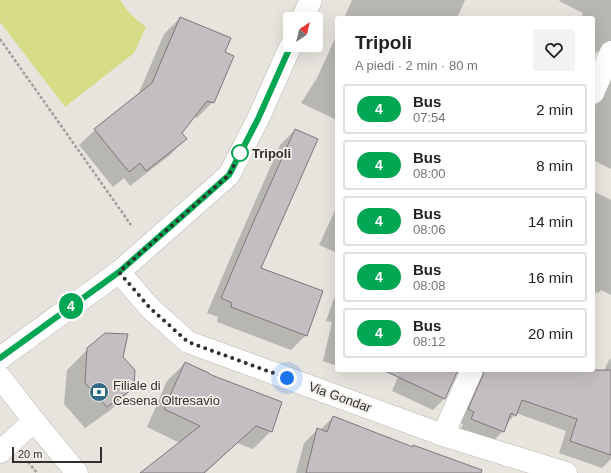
<!DOCTYPE html>
<html lang="it">
<head>
<meta charset="utf-8">
<style>
	body { margin:0; font-family:Arial,sans-serif; background:#f2f2f2; color:#222; height:100vh; display:flex; flex-direction:column; font-size:15px; white-space:nowrap }
	* { box-sizing:border-box; margin:0 }
	p { font-size:13px; color:#767676 }
	.icon { flex:none; width:22px; height:22px; fill:none; stroke:currentColor; stroke-width:2; stroke-linecap:round; stroke-linejoin:round }
	.map { position:relative; flex:1; overflow:hidden }
	.panel { position:absolute; left:335px; top:16px; width:260px; height:356px; display:flex; flex-direction:column; background:#fff; border-radius:4px; box-shadow:0 4px 16px #0002 }
	.panel>* { flex:none }
	.badge { padding:0 8px; border-radius:13px; font-size:14px; line-height:26px }
	.needle { width:26px; rotate:35deg }
	.tools { position:absolute; left:283px; top:12px; display:grid; gap:8px }
	.tools a { display:grid; place-items:center; width:40px; height:40px; border-radius:4px; background:#fff; box-shadow:0 4px 16px #0002; font-size:20px }
	.scale { position:absolute; left:12px; bottom:10px; width:90px; box-sizing:border-box; padding-left:4px; border:2px solid #302f2c; border-top:0; font-size:11px; line-height:14px; white-space:nowrap; color:#302f2c; -webkit-text-stroke:3px #f4f1eb; paint-order:stroke }
	.you { position:absolute; width:20px; height:20px; margin:-10px; border:3px solid #fff; border-radius:50%; background:#1a73e8; box-shadow:0 0 0 6px #1a73e833 }
	.map>.badge { position:absolute; translate:-50% -50%; box-shadow:0 0 0 2px #fff }
	.round { display:grid; place-items:center; flex:none; width:42px; height:42px; border-radius:4px; background:#f2f2f2 }
	.overview { display:flex; align-items:center; justify-content:space-between; height:68px; padding:0 20px }
	h1 { font-size:19px; font-weight:700; line-height:30px }
	ul { padding:0; list-style:none }
	li { display:flex; align-items:center; gap:12px; height:50px; margin:0 8px 6px; padding:0 12px; border:2px solid #e0e0e0; border-radius:4px }
	li div { flex:1 }
	li b { display:block; font-size:15px }
	li em { font-style:normal }
	li .badge { min-width:44px; font-weight:700; text-align:center }
	.map>svg:first-child { display:block }
	.grass { fill:#d7dd86 }
	.shadow { fill:#0003 }
	.building { fill:#c4bec2; stroke:#7d787b }
	.lines { fill:none; stroke-linecap:round; stroke-linejoin:round }
	.minor-casing { stroke:#b8b6b0; stroke-width:23 }
	.major-casing { stroke:#b8b6b0; stroke-width:23 }
	.path { stroke:#a19f9a; stroke-width:2.5; stroke-dasharray:3 2; stroke-linecap:butt }
	.minor { stroke:#fff; stroke-width:22 }
	.major { stroke:#fff; stroke-width:22 }
	.line-casing { stroke:#fff; stroke-width:9 }
	.line { stroke:#00a651; stroke-width:6 }
	.walk { stroke:#302f2c; stroke-width:4; stroke-dasharray:0 7.2 }
	.stop-dot { fill:#fff; stroke:#00a651; stroke-width:2 }
	.labels { text-anchor:middle; dominant-baseline:central; stroke-width:3.5; stroke-linejoin:round; paint-order:stroke }
	.stop-label { font-size:13px; font-weight:bold; fill:#302f2c; stroke:#f4f1eb; text-anchor:start }
	.poi-label { font-size:13px; fill:#302f2c; stroke:#f4f1eb; text-anchor:start }
	.street-label { font-size:13px; fill:#302f2c; stroke:#f4f1eb }
</style>
</head>
<body>
<div class="map">
<svg width="611" height="473" viewBox="0 0 611 473">
	<rect width="100%" height="100%" fill="#e7e4de"/>
	<path class="grass" d="M 0,0 L 120,0 C 127,11 135,19 146,27 L 134,53 L 65,107 L 0,22 Z"/>
	<g class="shadow">
		<polygon points="352,0 465,0 457,18 344,18"/>
		<polygon points="560,0 611,0 611,63 604,53 596,52 593,59 593,18 581,18 583,13 559,1"/>
		<polygon points="180,18 224,52 213,102 197,118 194,117 181,133 185,139 170,155 130,186 124,178 113,187 79,145 95,130 138,95 164,34"/>
		<polygon points="337,34 337,120 301,103 317,78"/>
		<polygon points="611,66 611,169 593,160 593,106 595,106"/>
		<polygon points="295,130 260,269 306,335 291,350 217,322 218,317 207,313 235,247 280,145"/>
		<polygon points="593,191 611,200 611,295 601,290 598,293 593,291"/>
		<polygon points="337,206 337,253 319,245"/>
		<polygon points="337,290 337,366 323,361 332,322 326,321"/>
		<polygon points="88,349 122,357 133,388 112,409 85,428 64,404 67,370"/>
		<polygon points="611,358 611,459 602,468 559,453 566,431 516,413 506,425 503,431 491,443 460,430 463,424 457,421 465,370 590,370 602,375 609,360"/>
		<polygon points="185,363 271,431 253,449 237,443 205,473 142,473 180,443 147,427 167,381"/>
		<polygon points="401,370 457,370 445,398 433,410 392,391"/>
		<polygon points="333,417 412,448 414,446 471,473 296,473 304,443 317,430 320,430"/>
	</g>
	<g class="building">
		<polygon points="180,17 231,38 225,52 234,56 214,103 207,101 182,133 187,139 146,171 140,163 129,172 94,129 152,83"/>
		<polygon points="295,129 318,139 261,268 323,291 307,336 231,307 232,303 221,298 249,232"/>
		<polygon points="105,333 128,334 123,357 135,370 134,388 107,407 85,383 87,348"/>
		<polygon points="185,362 209,373 209,374 282,402 272,432 256,426 204,473 140,473 200,426 164,409"/>
		<polygon points="383,370 458,370 445,399"/>
		<polygon points="484,370 611,370 611,455 570,441 577,419 522,400 516,416 511,413 504,432 471,419 474,412 468,409 483,375"/>
		<polygon points="333,416 413,447 413,445 482,470 481,473 306,473 317,428 327,432"/>
	</g>
	<g class="lines">
		<defs>
			<g id="minor">
				<polyline points="302,19 311,0"/>
				<polyline points="593,93 611,52"/>
				<polyline points="119,272 150,308 188,342 443,435 566,473"/>
				<polyline points="0,358 119,272 229,175 258,119 291,45"/>
				<polyline points="443,435 472,370"/>
				<polyline points="0,452 34,421"/>
			</g>
			<polyline id="major" points="0,377 34,421 77,473"/>
		</defs>
		<use href="#minor" class="minor-casing"/>
		<use href="#major" class="major-casing"/>
		<g class="path">
			<polyline points="0,39 131,225"/>
			<polyline points="28,462 37,473"/>
		</g>
		<use href="#minor" class="minor"/>
		<use href="#major" class="major"/>
	</g>
	<g class="lines">
		<defs>
			<polyline id="line" points="0,358 119,272 229,175 258,119 291,45"/>
		</defs>
		<use href="#line" class="line-casing"/>
		<use href="#line" class="line"/>
		<polyline class="walk" points="240,153 229,175 119,272 150,308 188,342 287,378"/>
	</g>
	<defs>
		<symbol id="bank-disc" viewBox="-11 -11 22 22"><circle r="9.5" fill="#306983" stroke="#f4f1eb"/><path d="M-6-4H6V4H-6ZM0-2.3a2.3 2.3 0 1 0 0 4.6a2.3 2.3 0 1 0 0-4.6Z" fill="#fff"/></symbol>
	</defs>
	<g fill-rule="evenodd">
		<use href="#bank-disc" x="88" y="381" width="22" height="22"/>
	</g>
	<circle class="stop-dot" cx="240" cy="153" r="8"/>
	<g class="labels">
		<g class="stop-label">
			<text x="252" y="153">Tripoli</text>
		</g>
		<g class="poi-label">
			<text x="113" y="385">Filiale di<tspan x="113" dy="15">Cesena Oltresavio</tspan></text>
		</g>
		<g class="street-label">
			<text transform="translate(340 397) rotate(20)">Via Gondar</text>
		</g>
	</g>
</svg>
<div class="tools">
<a><svg class="needle" viewBox="-14 -14 28 28"><path d="M0-13l5 13h-10z" fill="#e53935"/><path d="M0 13l5-13h-10z" fill="#767676"/></svg></a>
</div>
<div class="scale">20 m</div>
<div class="you" style="left:287px;top:378px"></div>
<b class="badge" style="left:71px;top:306px;background:#00a651;color:#fff">4</b>
<section class="panel">
<div class="overview"><div><h1>Tripoli</h1><p>A piedi · 2 min · 80 m</p></div><a class="round"><svg class="icon" aria-label="heart" viewBox="0 0 24 24"><path d="M12 20l-8-8c-3-5 5-10 8-4 3-6 11-1 8 4z"/></svg></a></div>
<ul>
<li><span class="badge" style="background:#00a651;color:#fff">4</span><div><b>Bus</b><p>07:54</p></div><em>2 min</em></li>
<li><span class="badge" style="background:#00a651;color:#fff">4</span><div><b>Bus</b><p>08:00</p></div><em>8 min</em></li>
<li><span class="badge" style="background:#00a651;color:#fff">4</span><div><b>Bus</b><p>08:06</p></div><em>14 min</em></li>
<li><span class="badge" style="background:#00a651;color:#fff">4</span><div><b>Bus</b><p>08:08</p></div><em>16 min</em></li>
<li><span class="badge" style="background:#00a651;color:#fff">4</span><div><b>Bus</b><p>08:12</p></div><em>20 min</em></li>
</ul>
</section>
</div>
</body>
</html>
